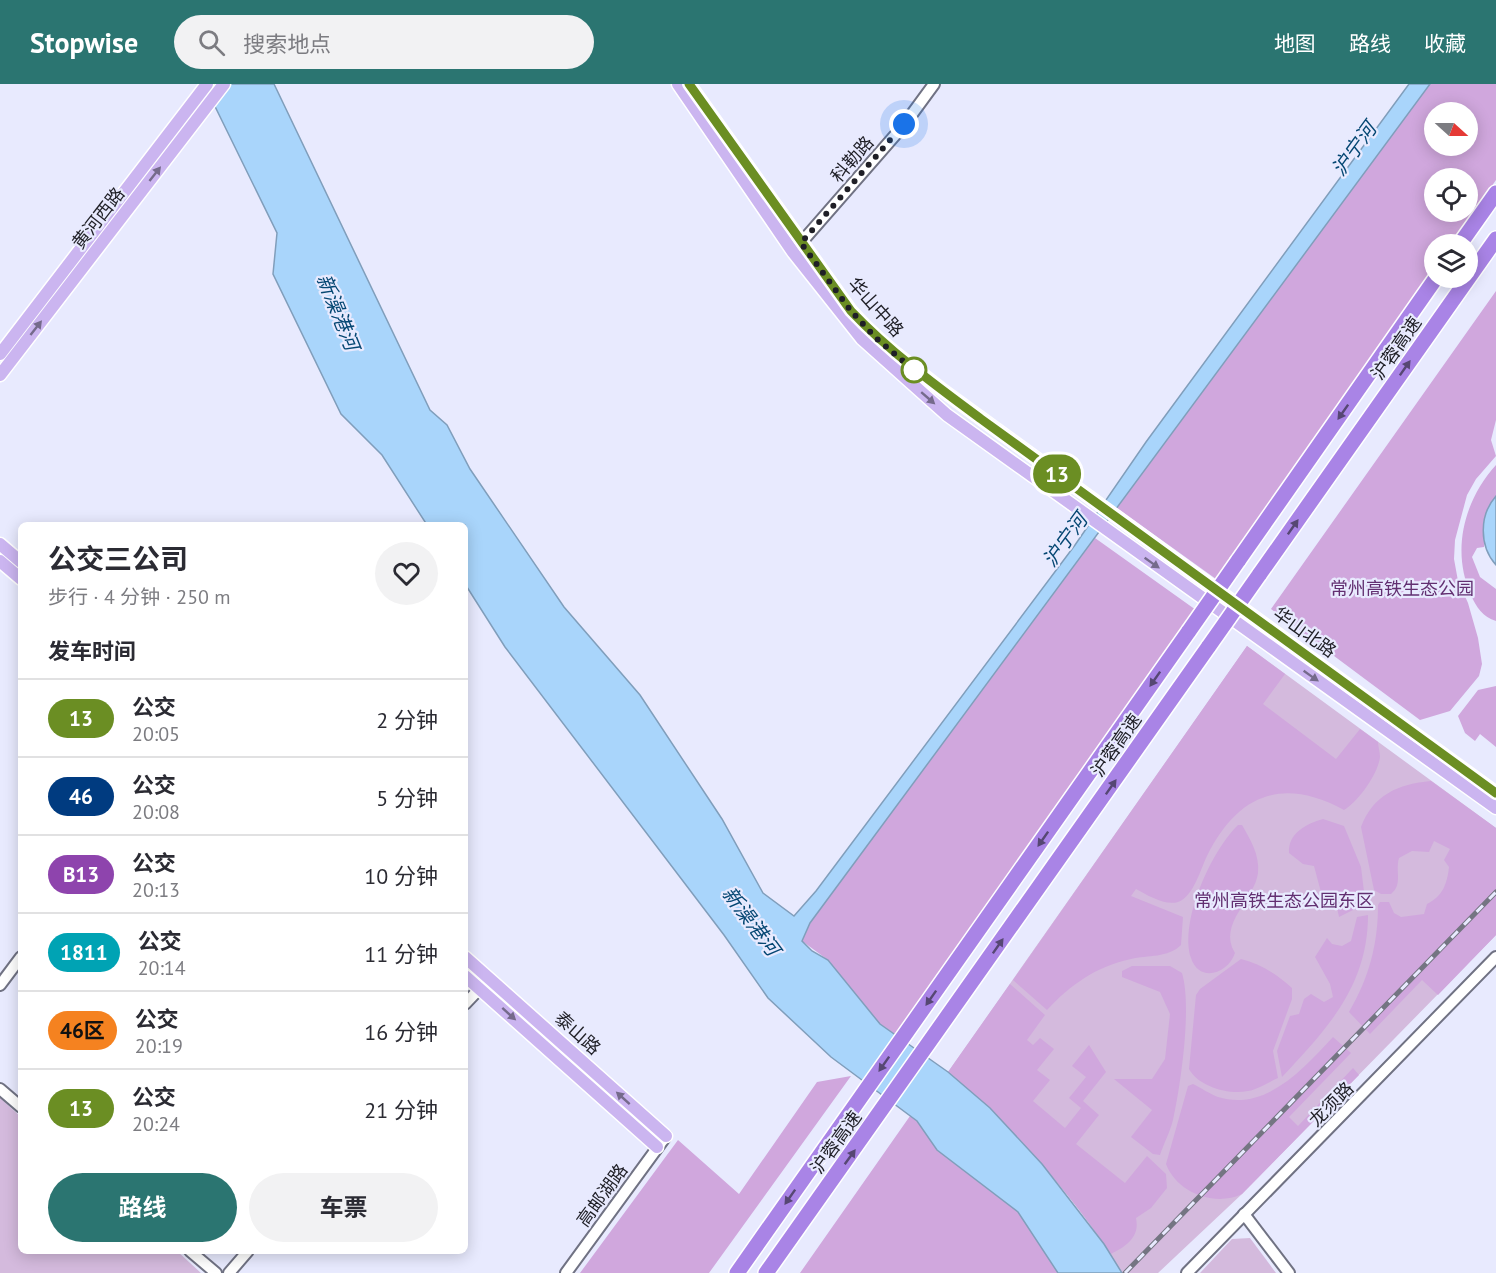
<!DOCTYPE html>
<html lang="zh">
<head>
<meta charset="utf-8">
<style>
	body { margin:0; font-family:"PT Sans","Noto Sans SC",sans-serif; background:#f2f2f3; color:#2b2b33; height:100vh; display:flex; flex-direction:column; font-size:22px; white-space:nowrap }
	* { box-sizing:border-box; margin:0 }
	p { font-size:20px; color:#7c7c81 }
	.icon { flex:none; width:33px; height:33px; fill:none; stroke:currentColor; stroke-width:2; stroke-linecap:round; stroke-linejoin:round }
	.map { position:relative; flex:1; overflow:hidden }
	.drawer { position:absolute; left:18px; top:438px; width:450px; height:732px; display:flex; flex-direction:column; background:#fff; border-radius:9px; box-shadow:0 3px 15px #0003 }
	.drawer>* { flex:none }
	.badge { padding:0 12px; border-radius:20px; font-size:21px; line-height:39px }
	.needle { width:39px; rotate:111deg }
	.buttons { position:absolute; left:1424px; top:18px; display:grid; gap:12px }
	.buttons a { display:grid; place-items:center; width:54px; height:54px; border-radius:50%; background:#fff; box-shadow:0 3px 15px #0003; font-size:30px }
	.you { position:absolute; width:30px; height:30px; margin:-15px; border:4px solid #fff; border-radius:50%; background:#1a73e8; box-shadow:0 0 0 9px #1a73e833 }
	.map>.badge { position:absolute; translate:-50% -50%; box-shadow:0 0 0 3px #fff }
	h2 { padding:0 30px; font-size:22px; line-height:54px }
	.round { display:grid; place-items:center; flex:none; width:63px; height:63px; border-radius:32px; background:#f2f2f3 }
	.headline { display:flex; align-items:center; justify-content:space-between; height:102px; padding:0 30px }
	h1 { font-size:28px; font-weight:700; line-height:45px }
	.primary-button { display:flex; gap:12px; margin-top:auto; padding:12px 30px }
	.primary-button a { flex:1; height:69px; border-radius:36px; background:#2b7571; color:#fff; font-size:24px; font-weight:700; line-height:69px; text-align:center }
	.primary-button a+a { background:#f2f2f3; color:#2b2b33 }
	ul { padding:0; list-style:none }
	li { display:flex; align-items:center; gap:18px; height:78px; padding:0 30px; border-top:2px solid #e1e1e2 }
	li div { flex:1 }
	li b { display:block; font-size:22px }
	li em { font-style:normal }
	li .badge { min-width:66px; font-weight:700; text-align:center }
	header { display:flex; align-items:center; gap:36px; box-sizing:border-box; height:84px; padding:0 30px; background:#2b7571; color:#fff }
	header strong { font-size:28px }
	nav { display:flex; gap:33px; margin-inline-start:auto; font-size:21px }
	.search { width:420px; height:54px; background:#f2f2f3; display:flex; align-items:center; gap:15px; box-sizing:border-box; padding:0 21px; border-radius:33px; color:#7c7c81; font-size:22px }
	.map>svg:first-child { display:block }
	.green { fill:#d4badd }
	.forest { fill:#d0a7dd; fill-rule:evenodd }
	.water { fill:#a9d5fb; stroke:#809ebb; stroke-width:1.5 }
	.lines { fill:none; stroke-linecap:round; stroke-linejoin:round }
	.minor-casing { stroke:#707283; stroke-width:14 }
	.major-casing { stroke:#fff; stroke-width:15 }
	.highway-casing { stroke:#fff; stroke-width:18 }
	.minor { stroke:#fff; stroke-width:10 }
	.major { stroke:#cbb5f0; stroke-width:12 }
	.highway { stroke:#a984e6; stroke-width:15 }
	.rail-casing { stroke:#747582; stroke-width:5 }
	.rail { stroke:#e8eafe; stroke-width:3; stroke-dasharray:9; stroke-linecap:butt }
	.highway-bridge-casing { stroke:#fff; stroke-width:18; stroke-linecap:butt }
	.highway-bridge { stroke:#a984e6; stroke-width:15 }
	.oneway { fill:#756a8b }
	.oneway2 { fill:#564773 }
	.line-casing { stroke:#fff; stroke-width:14 }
	.line { stroke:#6b8e23; stroke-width:9 }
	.walk { stroke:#1f1f26; stroke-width:6; stroke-dasharray:0 10.8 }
	.stop-dot { fill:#fff; stroke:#6b8e23; stroke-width:3 }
	.labels { text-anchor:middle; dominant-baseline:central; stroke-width:4.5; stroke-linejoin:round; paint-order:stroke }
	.street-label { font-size:18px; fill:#1f1f26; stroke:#e8eafe }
	.park-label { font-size:18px; fill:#622f71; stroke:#e8eafe }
	.water-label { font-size:20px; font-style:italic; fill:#054773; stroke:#e8eafe }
</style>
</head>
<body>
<header>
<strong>Stopwise</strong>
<div class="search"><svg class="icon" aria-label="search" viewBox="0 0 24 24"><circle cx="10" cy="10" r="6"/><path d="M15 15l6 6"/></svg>搜索地点</div>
<nav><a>地图</a><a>路线</a><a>收藏</a></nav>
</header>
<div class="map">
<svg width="1496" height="1189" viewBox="0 0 1496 1189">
	<rect width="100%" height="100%" fill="#e8eafe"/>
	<g class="green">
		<path d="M 1247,562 L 1496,744 L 1496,851 L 1242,1110 L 1158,1189 L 1122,1189 C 1076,1112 1015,1046 948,988 Z"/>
		<polygon points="0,1014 21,1033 21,1167 177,1167 201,1189 0,1189"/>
		<polygon points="1250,1154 1276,1189 1200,1189 1232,1155"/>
	</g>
	<g class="forest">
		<path d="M 1430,0 L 1496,0 L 1496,96 L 1451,160 L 1434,160 L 1434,184 L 1216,495 L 1117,424 ZM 1434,28 L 1467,28 L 1467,62 L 1434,62 ZM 1434,94 L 1467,94 L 1467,128 L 1434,128 Z"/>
		<polygon points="1496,207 1496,336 1491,356 1496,372 1476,395 1467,411 1455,456 1454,475 1458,497 1468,519 1478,554 1482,580 1479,592 1450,627 1420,636 1271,525"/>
		<path d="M 1496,381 L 1496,412 L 1484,437 L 1484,463 L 1477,464 L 1472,473 L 1480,493 L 1496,505 L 1496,537 C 1483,533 1476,523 1471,511 C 1451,467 1464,416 1496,381 Z"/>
		<polygon points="1095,454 1196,526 896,951 880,940 828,876 802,857 810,839"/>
		<path d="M 1247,562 L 1285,590 L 1263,620 L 1336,675 L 1360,645 L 1378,658 C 1378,662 1380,668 1380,673 C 1378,690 1358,718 1344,726 C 1282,692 1237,711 1207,772 C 1200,786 1194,812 1178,818 C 1165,822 1147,811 1136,805 L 1131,812 L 1183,833 L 1181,861 C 1168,874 1148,871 1131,875 C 1097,882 1070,901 1047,926 L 1013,896 Z"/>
		<polygon points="1496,602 1496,663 1480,650 1475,657 1465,649 1458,632 1478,606"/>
		<path d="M 1431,697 L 1496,744 L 1496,851 L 1438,911 L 1422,896 L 1370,950 L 1349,928 C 1369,894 1378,860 1378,821 L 1380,818 L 1389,818 L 1394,829 L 1401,833 L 1424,830 L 1427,820 C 1443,812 1447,800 1449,783 L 1444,776 L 1450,765 L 1434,757 L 1429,768 L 1412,767 L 1399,774 C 1395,788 1403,800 1391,810 L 1381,810 L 1374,806 L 1361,743 C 1373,711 1398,700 1431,697 Z"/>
		<path d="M 1323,735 L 1344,742 L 1361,783 L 1366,824 L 1355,825 L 1339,833 L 1336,819 L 1322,812 L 1314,782 L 1303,780 L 1289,769 C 1288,749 1306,740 1323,735 Z"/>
		<path d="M 1238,741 L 1242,741 C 1250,755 1260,771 1258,789 C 1255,815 1217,840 1235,869 C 1228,890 1199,899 1191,874 C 1179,837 1212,766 1238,741 Z"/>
		<path d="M 1368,831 C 1368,902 1327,945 1282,993 L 1277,967 L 1290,932 L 1299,930 L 1304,915 L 1311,910 L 1324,918 L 1333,913 L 1330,900 L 1315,873 L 1327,854 L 1332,860 L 1342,862 L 1351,857 L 1357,833 Z"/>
		<path d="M 1241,875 C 1261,880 1278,891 1292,904 L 1292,915 L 1273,967 L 1278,994 C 1269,998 1258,1005 1248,1007 C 1229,1011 1199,1003 1189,985 L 1196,911 L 1200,905 Z"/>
		<path d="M 1132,882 L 1170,882 L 1182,889 C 1192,922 1181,1000 1173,1036 C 1170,1048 1164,1059 1160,1071 L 1153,1070 L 1131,1053 L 1152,1026 L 1114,995 L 1152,995 L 1165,975 L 1170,930 L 1160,908 L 1122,893 L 1122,887 Z"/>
		<path d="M 1010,900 L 1045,931 L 1027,956 L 1033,961 L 1040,954 L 1054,965 L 1037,986 L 1050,996 L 1033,1017 L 1065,1044 L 1081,1024 L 1069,1014 L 1086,993 L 1072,982 L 1089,961 L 1106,988 L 1083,1017 L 1099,1031 L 1076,1060 L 1125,1099 L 1147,1072 L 1166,1090 L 1167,1104 L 1151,1124 L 1136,1134 C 1140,1153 1127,1162 1111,1170 C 1065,1102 1010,1042 948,988 Z"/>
		<path d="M 1333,953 L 1351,969 L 1289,1033 L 1298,1042 L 1353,984 L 1359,991 L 1242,1110 C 1215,1123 1177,1109 1166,1080 L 1188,1002 L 1193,1000 C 1201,1004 1210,1010 1218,1013 C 1266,1028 1304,984 1333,953 Z"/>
		<polygon points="851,992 709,1189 580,1189 678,1056 739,1110 817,998"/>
		<polygon points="910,1032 917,1037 937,1066 1018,1128 1058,1189 800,1189"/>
	</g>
	<g class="water">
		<polygon points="204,0 274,0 430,326 447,341 470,385 564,523 640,611 722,735 763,809 794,832 816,807 1075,461 1146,358 1409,0 1430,0 810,839 802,857 812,867 828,876 880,940 948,988 990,1024 1042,1080 1104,1160 1122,1189 1058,1189 1018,1128 937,1066 917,1037 831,973 768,914 724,851 505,563 465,500 465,441 427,441 382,371 341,330 273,190 277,149"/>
		<path d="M 1496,412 L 1496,481 C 1479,462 1479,431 1496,412 Z"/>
	</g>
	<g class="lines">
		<defs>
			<g id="minor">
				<polyline points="793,168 904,41 934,0"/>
				<polyline points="0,901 21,873"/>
				<polyline points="465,920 485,899"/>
				<polyline points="0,1005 21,1023"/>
				<polyline points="1244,1130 1289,1189"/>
				<polyline points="190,1167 216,1189"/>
				<polyline points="229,1189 248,1167"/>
				<polyline points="566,1189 666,1052"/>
				<polyline points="1187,1189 1496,873"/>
			</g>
			<g id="major">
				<polyline points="678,0 793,168 862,255 947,331 1496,724"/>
				<polyline points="689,0 851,227 876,254 941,305 1496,709"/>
				<polyline points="0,270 207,0"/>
				<polyline points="0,291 224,0"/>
				<polyline points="0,460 21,478"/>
				<polyline points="0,477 21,495"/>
				<polyline points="465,873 666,1052"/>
				<polyline points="465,892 657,1063"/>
			</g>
			<g id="highway">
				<polyline points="1460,160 1496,109"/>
				<polyline points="1238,477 1436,194"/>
				<polyline points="1259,491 1496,155"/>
				<polyline points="737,1189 1189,547"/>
				<polyline points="766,1189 1209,562"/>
			</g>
		</defs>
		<use href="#minor" class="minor-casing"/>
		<use href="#major" class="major-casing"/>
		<use href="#highway" class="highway-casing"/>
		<use href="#minor" class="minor"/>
		<use href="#major" class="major"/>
		<use href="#highway" class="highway"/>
		<defs>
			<polyline id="rail" points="1125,1189 1496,808"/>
		</defs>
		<use href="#rail" class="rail-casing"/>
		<use href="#rail" class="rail"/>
		<defs>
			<g id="highway-bridge">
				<polyline points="1189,547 1238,477"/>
				<polyline points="1209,562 1259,491"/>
			</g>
		</defs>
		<use href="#highway-bridge" class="highway-bridge-casing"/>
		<use href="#highway-bridge" class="highway-bridge"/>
	</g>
	<defs><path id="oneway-solid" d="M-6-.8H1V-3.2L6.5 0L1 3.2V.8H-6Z" transform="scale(1.5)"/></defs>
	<g class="oneway">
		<use href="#oneway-solid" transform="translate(155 90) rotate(-52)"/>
		<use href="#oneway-solid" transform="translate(36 244) rotate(-52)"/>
		<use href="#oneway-solid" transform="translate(928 314) rotate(41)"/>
		<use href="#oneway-solid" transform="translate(1152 479) rotate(35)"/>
		<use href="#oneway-solid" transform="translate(1311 592) rotate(35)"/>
		<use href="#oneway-solid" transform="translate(509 930) rotate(42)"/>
		<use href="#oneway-solid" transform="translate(623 1014) rotate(-138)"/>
	</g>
	<g class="oneway2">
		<use href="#oneway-solid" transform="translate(1405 284) rotate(-55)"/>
		<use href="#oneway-solid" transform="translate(1343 328) rotate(125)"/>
		<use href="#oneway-solid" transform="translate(1293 443) rotate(-55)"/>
		<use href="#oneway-solid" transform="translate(1155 595) rotate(125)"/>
		<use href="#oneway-solid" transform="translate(1111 703) rotate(-55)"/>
		<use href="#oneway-solid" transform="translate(1043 755) rotate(125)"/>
		<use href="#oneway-solid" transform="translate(998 862) rotate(-55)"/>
		<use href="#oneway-solid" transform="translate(931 914) rotate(125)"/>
		<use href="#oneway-solid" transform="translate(884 980) rotate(125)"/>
		<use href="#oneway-solid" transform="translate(850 1073) rotate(-54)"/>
		<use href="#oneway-solid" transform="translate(790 1113) rotate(125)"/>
	</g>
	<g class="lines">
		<defs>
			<path id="line" d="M 689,0 L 851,227 C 890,268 935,301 981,335 L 1496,709"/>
		</defs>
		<use href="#line" class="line-casing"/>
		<use href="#line" class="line"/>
		<polyline class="walk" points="904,40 801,159 851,227 876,254 916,288 914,286"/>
	</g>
	<circle class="stop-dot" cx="914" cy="286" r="12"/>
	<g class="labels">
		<g class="street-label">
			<text transform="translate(852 75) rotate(-49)">科勒路</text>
			<text transform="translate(98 134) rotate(-52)">黄河西路</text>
			<text transform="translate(876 223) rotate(48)">华山中路</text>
			<text transform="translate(1396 264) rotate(-55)">沪蓉高速</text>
			<text transform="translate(1305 548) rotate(36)">华山北路</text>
			<text transform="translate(1116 661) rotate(-55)">沪蓉高速</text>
			<text transform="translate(578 949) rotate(42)">泰山路</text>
			<text transform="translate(1331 1020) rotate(-45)">龙须路</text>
			<text transform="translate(836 1058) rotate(-54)">沪蓉高速</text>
			<text transform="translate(602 1111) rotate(-54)">高邮湖路</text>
		</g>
		<g class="park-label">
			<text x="1402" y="504">常州高铁生态公园</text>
			<text x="1284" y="816">常州高铁生态公园东区</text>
		</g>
		<g class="water-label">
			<text transform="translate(1354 65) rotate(-54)">沪宁河</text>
			<text transform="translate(338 228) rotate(68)">新澡港河</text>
			<text transform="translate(1065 456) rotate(-54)">沪宁河</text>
			<text transform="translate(751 837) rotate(53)">新澡港河</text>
		</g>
	</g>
</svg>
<div class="buttons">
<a><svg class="needle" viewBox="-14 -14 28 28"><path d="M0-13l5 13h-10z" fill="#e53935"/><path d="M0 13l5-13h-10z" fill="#7c7c81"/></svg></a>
<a><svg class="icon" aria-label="locate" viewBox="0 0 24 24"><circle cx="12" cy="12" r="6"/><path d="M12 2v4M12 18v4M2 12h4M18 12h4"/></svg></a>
<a><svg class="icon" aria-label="layers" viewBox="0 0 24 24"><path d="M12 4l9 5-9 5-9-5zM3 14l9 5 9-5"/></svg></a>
</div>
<div class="you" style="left:904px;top:40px"></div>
<b class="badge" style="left:1057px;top:390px;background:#6b8e23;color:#fff">13</b>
<section class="drawer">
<div class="headline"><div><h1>公交三公司</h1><p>步行 · 4 分钟 · 250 m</p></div><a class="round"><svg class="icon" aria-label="heart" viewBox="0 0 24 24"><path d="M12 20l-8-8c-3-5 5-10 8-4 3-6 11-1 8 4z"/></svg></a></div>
<h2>发车时间</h2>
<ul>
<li><span class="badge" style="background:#6b8e23;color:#fff">13</span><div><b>公交</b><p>20:05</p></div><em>2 分钟</em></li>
<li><span class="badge" style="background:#003b80;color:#fff">46</span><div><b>公交</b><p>20:08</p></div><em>5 分钟</em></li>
<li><span class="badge" style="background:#8e44ad;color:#fff">B13</span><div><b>公交</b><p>20:13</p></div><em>10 分钟</em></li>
<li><span class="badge" style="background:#00a3b4;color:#fff">1811</span><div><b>公交</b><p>20:14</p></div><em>11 分钟</em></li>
<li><span class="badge" style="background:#f58220;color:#111">46区</span><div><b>公交</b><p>20:19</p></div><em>16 分钟</em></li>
<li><span class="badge" style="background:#6b8e23;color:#fff">13</span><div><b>公交</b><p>20:24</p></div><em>21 分钟</em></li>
</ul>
<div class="primary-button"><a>路线</a><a>车票</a></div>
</section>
</div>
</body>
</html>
